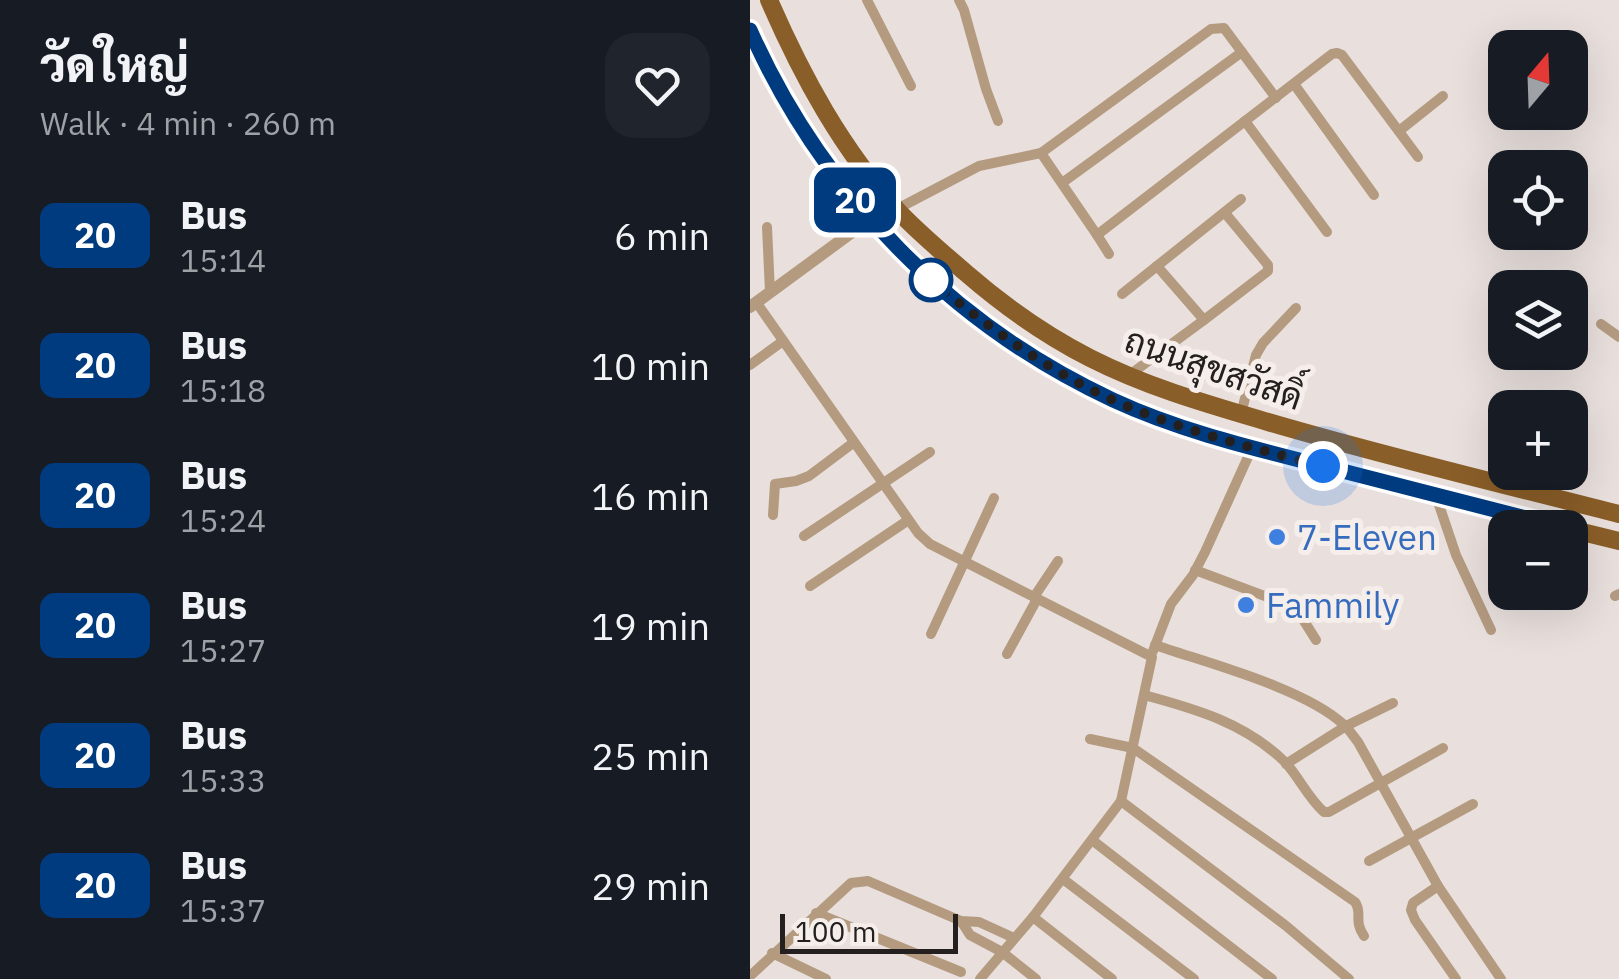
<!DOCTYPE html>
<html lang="en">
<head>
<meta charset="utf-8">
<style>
	body { margin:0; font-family:"IBM Plex Sans",Sarabun,sans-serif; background:#20242c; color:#f1f3f6; height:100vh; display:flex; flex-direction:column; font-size:38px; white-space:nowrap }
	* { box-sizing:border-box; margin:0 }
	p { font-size:32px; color:#9ea1a6 }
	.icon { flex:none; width:55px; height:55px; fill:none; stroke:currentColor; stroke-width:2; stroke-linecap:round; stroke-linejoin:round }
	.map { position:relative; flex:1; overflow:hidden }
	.panel { display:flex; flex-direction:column; background:#171b24; width:750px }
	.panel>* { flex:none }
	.badge { padding:0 20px; border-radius:15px; font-size:35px; line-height:65px }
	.needle { width:65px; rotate:19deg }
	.controls { position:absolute; left:738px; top:30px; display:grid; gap:20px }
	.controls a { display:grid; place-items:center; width:100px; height:100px; border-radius:20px; background:#171b24; box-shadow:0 10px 40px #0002; font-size:50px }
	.scale { position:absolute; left:30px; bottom:25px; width:178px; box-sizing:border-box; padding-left:10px; border:5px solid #23201f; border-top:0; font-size:28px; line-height:35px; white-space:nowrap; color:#23201f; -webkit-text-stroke:8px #f6eeea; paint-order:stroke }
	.you { position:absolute; width:50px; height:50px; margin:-25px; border:8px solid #fff; border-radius:50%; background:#1a73e8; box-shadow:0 0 0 15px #1a73e833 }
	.map>.badge { position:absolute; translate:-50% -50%; box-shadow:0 0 0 5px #fff }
	.round { display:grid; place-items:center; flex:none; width:105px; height:105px; border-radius:30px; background:#20242c }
	.head { display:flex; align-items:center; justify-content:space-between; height:170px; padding:0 40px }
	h1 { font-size:48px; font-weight:800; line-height:75px }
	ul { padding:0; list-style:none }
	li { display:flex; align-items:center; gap:30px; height:130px; padding:0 40px }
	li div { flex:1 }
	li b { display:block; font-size:38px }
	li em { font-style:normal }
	li .badge { min-width:110px; font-weight:700; text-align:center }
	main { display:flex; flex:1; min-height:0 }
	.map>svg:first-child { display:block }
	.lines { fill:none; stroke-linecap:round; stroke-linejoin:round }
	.minor { stroke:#b49b80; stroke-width:10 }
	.tertiary { stroke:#b49b80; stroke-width:12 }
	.primary { stroke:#8a5e28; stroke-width:18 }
	.line-casing { stroke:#fff; stroke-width:22 }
	.line { stroke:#003b80; stroke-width:15 }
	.walk { stroke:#23201f; stroke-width:10; stroke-dasharray:0 18 }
	.stop-dot { fill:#fff; stroke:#003b80; stroke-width:5 }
	.shop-dot { fill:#3f7fe0; stroke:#f6eeea; stroke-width:4 }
	.labels { text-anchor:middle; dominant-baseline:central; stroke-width:10; stroke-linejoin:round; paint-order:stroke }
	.street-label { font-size:35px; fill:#23201f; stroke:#f6eeea }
	.shop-label { font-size:35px; fill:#366cbe; stroke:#f6eeea; text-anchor:start }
</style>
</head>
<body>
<main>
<section class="panel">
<div class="head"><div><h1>วัดใหญ่</h1><p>Walk · 4 min · 260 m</p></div><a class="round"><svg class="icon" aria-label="heart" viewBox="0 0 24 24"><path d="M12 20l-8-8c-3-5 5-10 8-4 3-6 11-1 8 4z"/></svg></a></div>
<ul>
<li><span class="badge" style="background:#003b80;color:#fff">20</span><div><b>Bus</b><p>15:14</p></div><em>6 min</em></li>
<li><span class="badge" style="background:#003b80;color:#fff">20</span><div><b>Bus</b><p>15:18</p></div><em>10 min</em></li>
<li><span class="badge" style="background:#003b80;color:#fff">20</span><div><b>Bus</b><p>15:24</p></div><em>16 min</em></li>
<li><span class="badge" style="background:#003b80;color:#fff">20</span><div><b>Bus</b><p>15:27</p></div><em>19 min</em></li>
<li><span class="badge" style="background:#003b80;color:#fff">20</span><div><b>Bus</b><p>15:33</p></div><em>25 min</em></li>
<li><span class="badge" style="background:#003b80;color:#fff">20</span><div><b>Bus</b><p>15:37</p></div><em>29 min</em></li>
</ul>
</section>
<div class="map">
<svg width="869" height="979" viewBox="0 0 869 979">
	<rect width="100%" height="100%" fill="#e9e0dd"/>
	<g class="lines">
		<g class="minor">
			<polyline points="117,0 161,86"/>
			<polyline points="209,0 214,10 236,89 248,121"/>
			<polyline points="544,84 624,195"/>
			<polyline points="495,121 577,232"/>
			<polyline points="649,131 693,96"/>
			<polyline points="291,153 347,235 582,54 587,53 592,55 668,157"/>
			<polyline points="312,183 492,52"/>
			<polyline points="147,209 229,166 291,153 461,29 474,28 526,98"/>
			<polyline points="17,227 20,292"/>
			<polyline points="347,235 359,254"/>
			<polyline points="372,294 407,266"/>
			<polyline points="6,302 168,533 180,544 402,657 371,801 283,917 230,979"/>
			<polyline points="454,320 518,271 518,265 475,213"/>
			<polyline points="851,324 869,337"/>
			<polyline points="0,365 33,341"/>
			<polyline points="378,376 454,320 407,266 491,199"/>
			<polyline points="491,414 506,355 513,343 546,308"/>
			<polyline points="686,496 706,555 741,630"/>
			<polyline points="23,515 25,484 46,481 59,476 103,443"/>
			<polyline points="54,536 180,452"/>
			<polyline points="445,570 536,604 549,613 566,640"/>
			<polyline points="60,586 157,521"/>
			<polyline points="865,596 869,594"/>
			<polyline points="284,597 308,561"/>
			<polyline points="181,634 244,498"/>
			<path d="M 405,645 C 457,663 554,688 593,724 C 599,729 603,736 608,742 L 688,886 L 751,979"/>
			<polyline points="403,651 421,604 443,575 455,552 502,448"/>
			<polyline points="257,654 287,599"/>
			<path d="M 394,695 C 446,709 495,723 535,762 C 549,777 558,798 574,812 L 579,812 L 693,748"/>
			<path d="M 340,739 L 383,748 L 605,902 C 613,913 603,920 614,936"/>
			<polyline points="536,764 596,726 643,703"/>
			<polyline points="371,801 535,925 599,979"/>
			<polyline points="342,840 522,979"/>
			<polyline points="619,861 723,804"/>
			<polyline points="313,879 444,979"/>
			<polyline points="688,886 663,903 661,910 665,920 706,979"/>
			<polyline points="66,913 211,972"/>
			<polyline points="283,917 362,979"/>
			<polyline points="211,921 220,935 252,952 286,979"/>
			<polyline points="22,953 76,979"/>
			<polyline points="0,976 101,883 118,881 211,921 229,922 264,938"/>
		</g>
		<polyline class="tertiary" points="0,307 120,219"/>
		<g class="primary">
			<path d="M 19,0 C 52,76 92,150 149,212 C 170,234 193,253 216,273 C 254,306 295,335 340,358 C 397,387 457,404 518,422 C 634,456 752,484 869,514"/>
			<path d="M 0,30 C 72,193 203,325 363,400 C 430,431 502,448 573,466 C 653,486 734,507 815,528"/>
			<polyline points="820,529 869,541"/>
		</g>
	</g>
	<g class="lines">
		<defs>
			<path id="line" d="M 0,30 C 72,193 202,325 363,400 C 430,431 502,448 573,466 C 653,486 734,507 815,528"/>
		</defs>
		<use href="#line" class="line-casing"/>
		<use href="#line" class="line"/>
		<path class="walk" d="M 181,280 L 174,275 C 234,324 296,370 367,402 C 433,431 503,448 573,466"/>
	</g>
	<circle class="stop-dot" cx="181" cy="280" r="20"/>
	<g class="shop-dot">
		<circle cx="527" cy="537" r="10"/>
		<circle cx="496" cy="605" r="10"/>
	</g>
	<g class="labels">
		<g class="street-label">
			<text transform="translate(464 368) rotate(19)">ถนนสุขสวัสดิ์</text>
		</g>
		<g class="shop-label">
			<text x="547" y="537">7-Eleven</text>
			<text x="516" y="605">Fammily</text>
		</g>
	</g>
</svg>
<div class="controls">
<a><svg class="needle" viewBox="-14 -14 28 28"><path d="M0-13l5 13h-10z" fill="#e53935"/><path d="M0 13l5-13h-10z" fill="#9ea1a6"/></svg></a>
<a><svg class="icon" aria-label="locate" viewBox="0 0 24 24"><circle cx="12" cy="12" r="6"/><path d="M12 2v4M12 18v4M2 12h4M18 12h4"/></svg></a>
<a><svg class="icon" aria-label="layers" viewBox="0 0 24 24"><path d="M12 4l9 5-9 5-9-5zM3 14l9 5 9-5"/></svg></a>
<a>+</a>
<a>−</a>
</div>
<div class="scale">100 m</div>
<div class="you" style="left:573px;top:466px"></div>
<b class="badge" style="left:105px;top:200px;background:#003b80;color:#fff">20</b>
</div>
</main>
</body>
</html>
